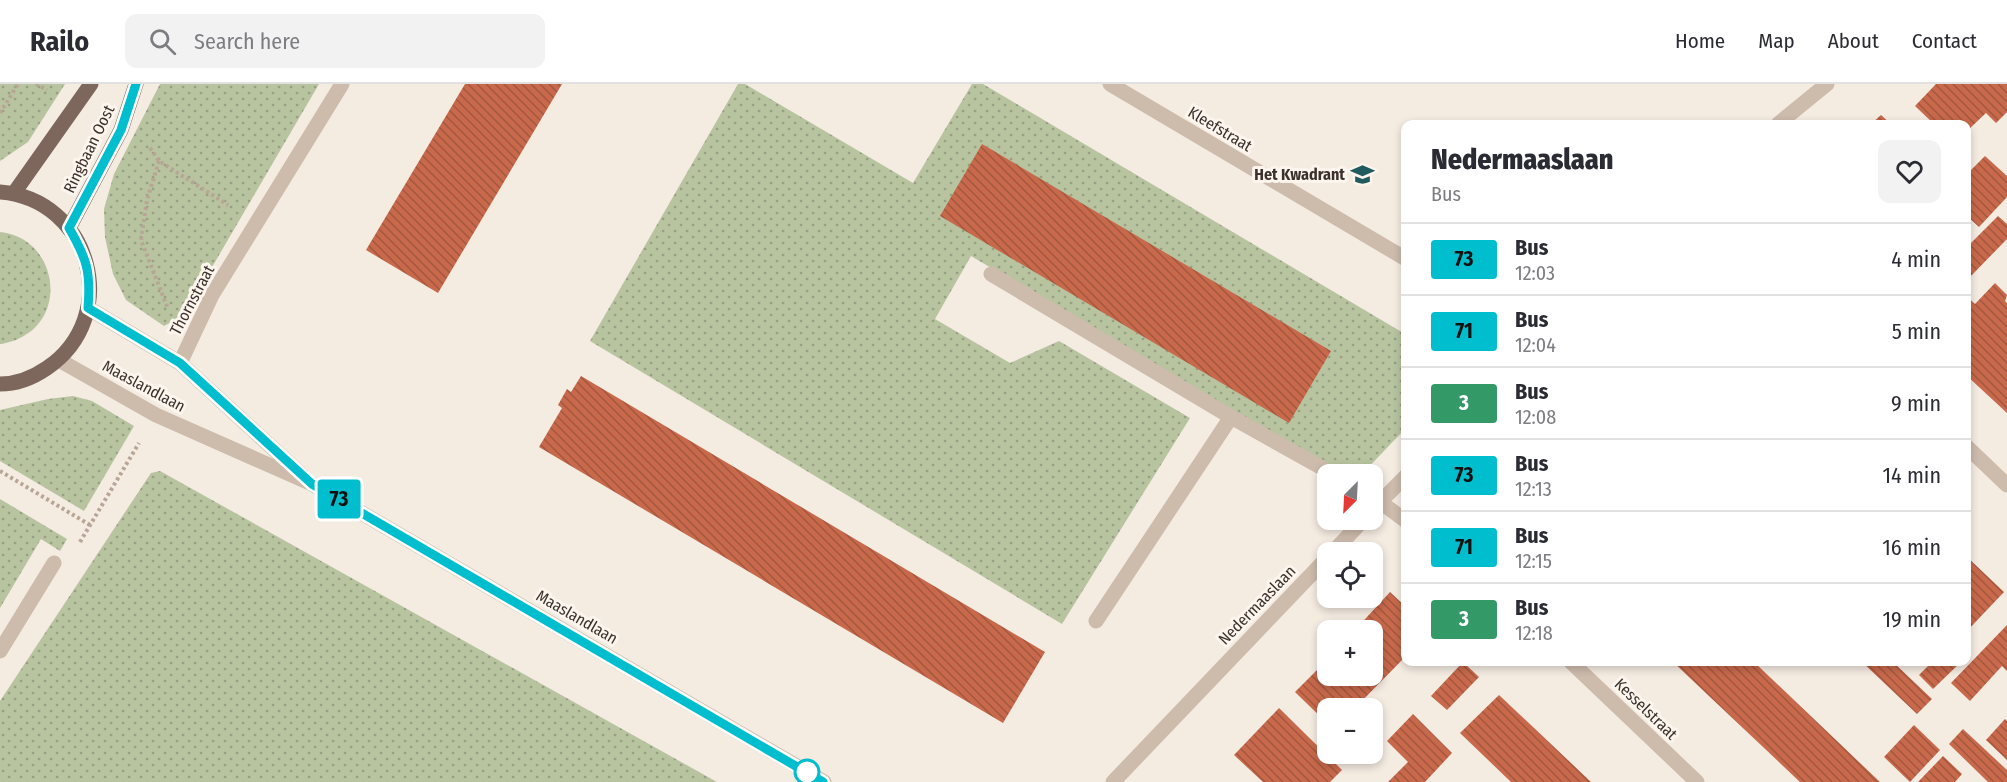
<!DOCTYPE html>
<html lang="en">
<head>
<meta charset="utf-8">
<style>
	body { margin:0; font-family:"Fira Sans Condensed",sans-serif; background:#f2f2f3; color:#2b2b33; height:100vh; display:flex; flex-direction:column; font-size:22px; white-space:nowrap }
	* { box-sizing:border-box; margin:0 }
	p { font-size:20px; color:#7c7c81 }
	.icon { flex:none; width:33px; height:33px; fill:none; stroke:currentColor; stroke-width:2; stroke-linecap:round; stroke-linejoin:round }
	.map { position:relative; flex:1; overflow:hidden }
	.side { position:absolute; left:1401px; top:36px; width:570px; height:546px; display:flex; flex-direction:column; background:#fff; border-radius:12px; box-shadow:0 3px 9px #0003 }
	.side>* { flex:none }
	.badge { padding:0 12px; border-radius:4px; font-size:21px; line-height:39px }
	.needle { width:39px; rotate:204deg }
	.fabs { position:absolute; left:1317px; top:380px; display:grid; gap:12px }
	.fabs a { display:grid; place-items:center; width:66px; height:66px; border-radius:12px; background:#fff; box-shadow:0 3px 9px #0003; font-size:30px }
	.map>.badge { position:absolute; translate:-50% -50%; box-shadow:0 0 0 3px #fff }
	.round { display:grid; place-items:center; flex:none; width:63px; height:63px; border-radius:12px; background:#f2f2f3 }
	.summary { display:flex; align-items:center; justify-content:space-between; height:102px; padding:0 30px }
	h1 { font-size:28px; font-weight:800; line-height:45px }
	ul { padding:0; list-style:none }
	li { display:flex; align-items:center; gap:18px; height:72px; padding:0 30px; border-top:2px solid #e1e1e2 }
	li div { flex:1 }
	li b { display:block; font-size:22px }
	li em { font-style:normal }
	li .badge { min-width:66px; font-weight:700; text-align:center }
	header { display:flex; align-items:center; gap:36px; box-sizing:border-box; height:84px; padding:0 30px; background:#fff; border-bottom:2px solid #e1e1e2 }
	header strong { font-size:28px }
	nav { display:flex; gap:33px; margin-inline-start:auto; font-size:21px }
	.search { width:420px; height:54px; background:#f2f2f3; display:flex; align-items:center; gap:15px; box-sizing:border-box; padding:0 21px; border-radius:12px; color:#7c7c81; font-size:22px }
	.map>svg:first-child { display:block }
	.grass { fill:url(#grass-dots) }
	.building { fill:url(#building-back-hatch) }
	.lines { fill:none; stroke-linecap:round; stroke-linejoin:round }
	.path { stroke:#b9a596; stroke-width:4; stroke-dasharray:3 3; stroke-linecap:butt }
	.minor { stroke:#cdbbac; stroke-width:15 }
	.major { stroke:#7d675c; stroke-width:15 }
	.line-casing { stroke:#fff; stroke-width:14 }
	.line { stroke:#00becd; stroke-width:9 }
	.stop-dot { fill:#fff; stroke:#00becd; stroke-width:3 }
	.labels { text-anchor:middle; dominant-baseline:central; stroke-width:6; stroke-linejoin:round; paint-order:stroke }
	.street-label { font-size:16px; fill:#3b302b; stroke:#fbf5ee }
	.poi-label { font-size:16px; font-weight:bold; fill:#3b302b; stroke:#fbf5ee; text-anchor:end }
</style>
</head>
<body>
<header>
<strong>Railo</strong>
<div class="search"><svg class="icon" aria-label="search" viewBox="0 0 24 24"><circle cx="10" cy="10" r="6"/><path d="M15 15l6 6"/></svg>Search here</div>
<nav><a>Home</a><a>Map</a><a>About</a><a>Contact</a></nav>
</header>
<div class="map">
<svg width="2007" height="698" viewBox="0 0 2007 698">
	<defs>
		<pattern id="grass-dots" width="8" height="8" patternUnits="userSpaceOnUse" patternTransform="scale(1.5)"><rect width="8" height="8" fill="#b8c4a0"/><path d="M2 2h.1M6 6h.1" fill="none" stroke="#97a083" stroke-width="1.8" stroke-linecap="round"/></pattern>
		<pattern id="building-back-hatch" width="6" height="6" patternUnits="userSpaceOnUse" patternTransform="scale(1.5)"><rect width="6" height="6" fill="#c8694b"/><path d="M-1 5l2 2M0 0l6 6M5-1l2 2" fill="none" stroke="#a4573f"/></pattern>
	</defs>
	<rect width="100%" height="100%" fill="#f4ebe1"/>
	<g class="grass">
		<polygon points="0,0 65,0 28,58 0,77"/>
		<polygon points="160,0 319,0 184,231 164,242 126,216 113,190 105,153 104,125 114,90"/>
		<polygon points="738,0 745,0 913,99 972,0 983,0 1405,250 1405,345 1362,390 1340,390 971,172 935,235 1010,279 1059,257 1190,334 1062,540 590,257"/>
		<path d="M 0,148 C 55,153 70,230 20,254 C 15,257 8,258 2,260 L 0,260 Z"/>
		<polygon points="73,312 92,317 134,342 84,427 0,377 0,326 48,315"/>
		<polygon points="160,387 717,698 0,698 0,617 151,389"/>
		<polygon points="0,415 67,455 60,467 41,455 0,524"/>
	</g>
	<g class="building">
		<polygon points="465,0 562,0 438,209 366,166"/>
		<polygon points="1936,0 2007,0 2007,28 1996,39 1986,29 1966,48 1966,40 1934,40 1915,22"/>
		<polygon points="1881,31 1891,40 1871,40"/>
		<polygon points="982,60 1331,267 1289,339 940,132"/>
		<polygon points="1985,72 2007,92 2007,113 1979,143 1966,131 1966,91"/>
		<polygon points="1998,132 2007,140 2007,155 1968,195 1966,194 1966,164"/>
		<polygon points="1995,199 2007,211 2005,217 2007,219 2007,329 1966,291 1966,212 1975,220"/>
		<polygon points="581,292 1045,568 1003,639 539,363 562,324 558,321 567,305 571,308"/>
		<polygon points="1966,472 2004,508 1966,548"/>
		<polygon points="1390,508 1406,523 1406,572 1355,624 1328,624 1328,640 1295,608 1328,575 1328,591 1372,591 1372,546 1355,546"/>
		<polygon points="2007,541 2007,587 2002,582 1970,617 1951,599"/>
		<polygon points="1463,578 1479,593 1447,626 1431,612"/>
		<polygon points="1673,578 1754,578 1880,698 1800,698"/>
		<polygon points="1862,578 1893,578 1932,615 1917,630"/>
		<polygon points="1932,578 1961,578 1933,605 1919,591"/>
		<polygon points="1499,611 1533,643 1591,698 1511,698 1460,649"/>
		<polygon points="1279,624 1342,686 1330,698 1263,698 1234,671"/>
		<polygon points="1413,630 1452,669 1425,698 1388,698 1408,678 1387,657"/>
		<polygon points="2005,635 2007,637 2007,676 1986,656"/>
		<polygon points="1914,641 1940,666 1910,698 1884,673"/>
		<polygon points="1963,645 2007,686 2007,698 1988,698 1949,660"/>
		<polygon points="1943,672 1962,690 1955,698 1918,698"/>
	</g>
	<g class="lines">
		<g class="path">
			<polyline points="36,0 47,6"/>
			<polyline points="0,29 18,0"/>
			<polyline points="150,64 159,77 228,121"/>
			<polyline points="159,77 147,116 141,156 168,225"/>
			<polyline points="0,387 90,441"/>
			<polyline points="80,458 139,359"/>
		</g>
		<g class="minor">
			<polyline points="1110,0 1406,175"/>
			<polyline points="1778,40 1827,0"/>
			<polyline points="991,190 1231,333 1333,390"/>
			<polyline points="88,224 180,279 303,392"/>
			<polyline points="59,276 156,331 312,400 824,698"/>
			<polyline points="180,279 212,211 342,0"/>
			<polyline points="1966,362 2007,401"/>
			<polyline points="1375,414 1406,437"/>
			<polyline points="1372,426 1406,392"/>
			<polyline points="1333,468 1364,435"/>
			<polyline points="1096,537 1231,333"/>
			<polyline points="0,567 54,479"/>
			<polyline points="1571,578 1697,698"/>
			<polyline points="1113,698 1328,473"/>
		</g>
		<g class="major">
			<path d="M 0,108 C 91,115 123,232 47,284 C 34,293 17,300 0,300"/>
			<polyline points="14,109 91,0"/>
			<polyline points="69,144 121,46 136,0"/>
		</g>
	</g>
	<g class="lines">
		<defs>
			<path id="line" d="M 136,0 L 121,46 L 69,144 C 87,175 91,188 88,224 L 180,279 L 312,400 L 823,698"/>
		</defs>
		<use href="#line" class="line-casing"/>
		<use href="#line" class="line"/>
	</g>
	<defs>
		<symbol id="school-bare" viewBox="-9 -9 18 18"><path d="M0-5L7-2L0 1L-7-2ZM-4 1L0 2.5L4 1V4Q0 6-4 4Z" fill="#1f5a5e" stroke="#fbf5ee" stroke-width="2.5" paint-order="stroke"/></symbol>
	</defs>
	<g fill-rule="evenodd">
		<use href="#school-bare" x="1346" y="74" width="33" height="33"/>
	</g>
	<circle class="stop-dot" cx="807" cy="688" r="12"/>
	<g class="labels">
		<g class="street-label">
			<text transform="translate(1220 45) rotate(31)">Kleefstraat</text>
			<text transform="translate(89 65) rotate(-64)">Ringbaan Oost</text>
			<text transform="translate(192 216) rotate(-62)">Thornstraat</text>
			<text transform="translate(144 302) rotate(28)">Maaslandlaan</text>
			<text transform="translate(1257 521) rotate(-46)">Nedermaaslaan</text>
			<text transform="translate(577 533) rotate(30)">Maaslandlaan</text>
			<text transform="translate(1646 625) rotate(44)">Kesselstraat</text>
		</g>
		<g class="poi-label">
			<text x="1345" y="90">Het Kwadrant</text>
		</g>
	</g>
</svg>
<div class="fabs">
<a><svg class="needle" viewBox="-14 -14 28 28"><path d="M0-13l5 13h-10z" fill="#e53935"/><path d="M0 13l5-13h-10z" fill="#7c7c81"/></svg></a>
<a><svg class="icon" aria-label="locate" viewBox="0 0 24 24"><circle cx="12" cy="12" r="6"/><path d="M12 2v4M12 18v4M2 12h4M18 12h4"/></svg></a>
<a>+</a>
<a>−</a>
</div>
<b class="badge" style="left:339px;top:415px;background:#00becd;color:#111">73</b>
<section class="side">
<div class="summary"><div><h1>Nedermaaslaan</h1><p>Bus</p></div><a class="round"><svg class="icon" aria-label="heart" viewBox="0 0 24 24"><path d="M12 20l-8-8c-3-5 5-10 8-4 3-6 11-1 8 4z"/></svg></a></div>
<ul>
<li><span class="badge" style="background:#00becd;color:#111">73</span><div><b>Bus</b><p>12:03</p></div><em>4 min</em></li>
<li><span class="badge" style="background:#00becd;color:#111">71</span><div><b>Bus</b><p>12:04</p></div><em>5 min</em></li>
<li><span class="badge" style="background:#396;color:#fff">3</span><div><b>Bus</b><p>12:08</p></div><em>9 min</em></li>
<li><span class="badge" style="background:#00becd;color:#111">73</span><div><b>Bus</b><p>12:13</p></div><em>14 min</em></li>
<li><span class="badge" style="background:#00becd;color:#111">71</span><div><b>Bus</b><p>12:15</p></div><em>16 min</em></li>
<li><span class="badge" style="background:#396;color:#fff">3</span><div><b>Bus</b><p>12:18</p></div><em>19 min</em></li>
</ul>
</section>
</div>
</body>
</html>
